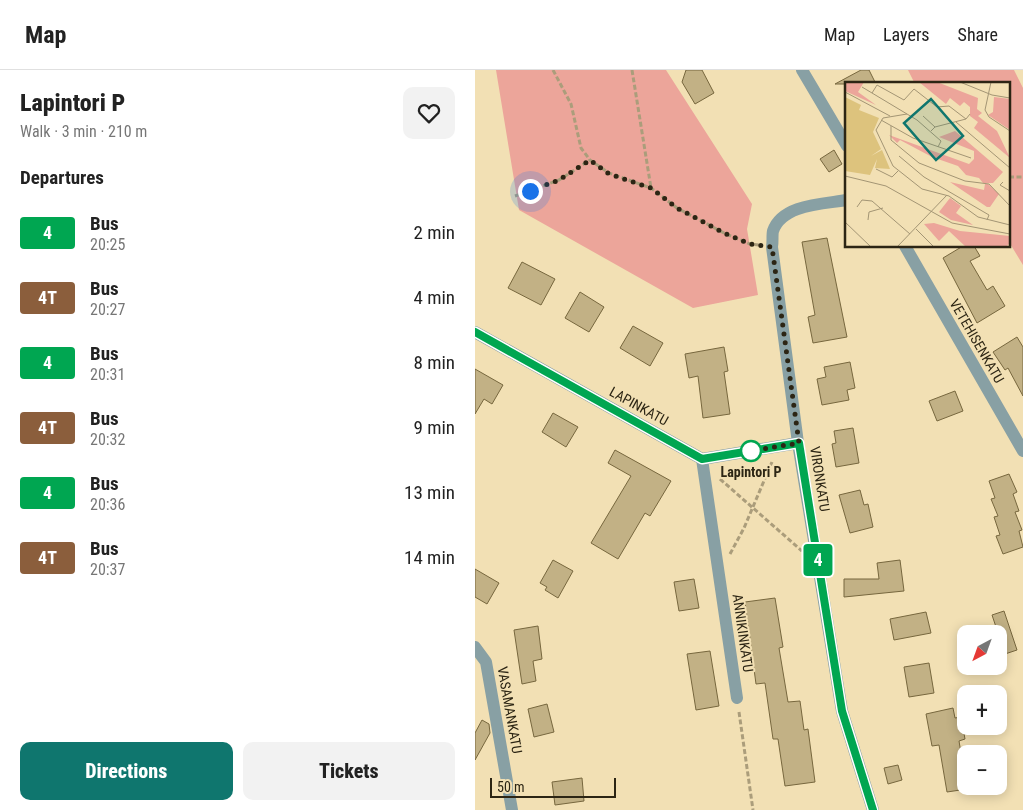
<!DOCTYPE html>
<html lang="en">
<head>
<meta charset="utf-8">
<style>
	body { margin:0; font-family:"Roboto Condensed",sans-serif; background:#f2f2f2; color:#222; height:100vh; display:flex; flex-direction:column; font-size:19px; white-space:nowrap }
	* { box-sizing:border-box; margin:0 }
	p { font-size:16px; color:#767676 }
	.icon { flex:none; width:28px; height:28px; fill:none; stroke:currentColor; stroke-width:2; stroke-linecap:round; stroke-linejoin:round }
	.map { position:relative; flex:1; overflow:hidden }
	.details { display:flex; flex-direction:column; background:#fff; width:475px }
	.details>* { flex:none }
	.badge { padding:0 10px; border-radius:4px; font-size:18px; line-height:32px }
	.needle { width:32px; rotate:221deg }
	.fabs { position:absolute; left:482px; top:555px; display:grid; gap:10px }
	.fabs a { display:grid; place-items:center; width:50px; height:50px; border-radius:10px; background:#fff; box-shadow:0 2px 12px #0003; font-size:25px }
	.scale { position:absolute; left:15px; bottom:12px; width:126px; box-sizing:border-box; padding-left:5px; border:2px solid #2c2514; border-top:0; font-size:14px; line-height:18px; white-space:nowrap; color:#2c2514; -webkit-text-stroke:4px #f2e0b4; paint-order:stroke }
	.you { position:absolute; width:25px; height:25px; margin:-12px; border:4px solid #fff; border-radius:50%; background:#1a73e8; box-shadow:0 0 0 8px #1a73e833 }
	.map>.badge { position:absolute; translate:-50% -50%; box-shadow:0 0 0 2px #fff }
	h2 { padding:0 20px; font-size:19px; line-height:45px }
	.round { display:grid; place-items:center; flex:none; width:52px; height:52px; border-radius:10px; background:#f2f2f2 }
	.summary { display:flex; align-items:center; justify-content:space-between; height:85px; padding:0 20px }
	h1 { font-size:24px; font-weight:800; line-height:38px }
	.cta { display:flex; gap:10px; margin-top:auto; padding:10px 20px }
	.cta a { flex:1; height:58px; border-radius:10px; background:#0f766e; color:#fff; font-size:20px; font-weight:800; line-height:58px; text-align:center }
	.cta a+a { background:#f2f2f2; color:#222 }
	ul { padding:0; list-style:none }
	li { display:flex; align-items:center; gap:15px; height:65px; padding:0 20px }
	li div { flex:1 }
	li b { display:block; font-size:19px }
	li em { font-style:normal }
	li .badge { min-width:55px; font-weight:700; text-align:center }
	header { display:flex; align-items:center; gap:30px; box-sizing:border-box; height:70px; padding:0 25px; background:#fff; border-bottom:1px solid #e0e0e0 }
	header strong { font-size:24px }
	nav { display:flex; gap:28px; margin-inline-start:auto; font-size:18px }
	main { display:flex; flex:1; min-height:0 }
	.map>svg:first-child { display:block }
	.green { fill:#eca59a }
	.building { fill:#c2b185; stroke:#77673e }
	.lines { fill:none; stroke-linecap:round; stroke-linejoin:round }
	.path { stroke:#ab9d7b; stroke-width:3; stroke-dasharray:5 2.5; stroke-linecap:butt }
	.minor { stroke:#88a0a4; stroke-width:12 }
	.line-casing { stroke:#fff; stroke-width:11 }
	.line { stroke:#00a651; stroke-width:8 }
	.walk { stroke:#2c2514; stroke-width:5; stroke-dasharray:0 9 }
	.stop-dot { fill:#fff; stroke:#00a651; stroke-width:2.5 }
	.labels { text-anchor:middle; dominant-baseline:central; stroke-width:4; stroke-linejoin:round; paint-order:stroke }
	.street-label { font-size:14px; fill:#2c2514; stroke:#f2e0b4 }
	.stop-label { font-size:14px; font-weight:bold; fill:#2c2514; stroke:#f2e0b4 }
	.inset-road { fill:none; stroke:#a39574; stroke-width:1 }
	.view { fill:#0f766e; fill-opacity:0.15; stroke:#0f766e; stroke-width:2.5 }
	.inset-edge { fill:none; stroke:#2c2514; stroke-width:2.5 }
</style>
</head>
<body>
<header>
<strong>Map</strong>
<nav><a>Map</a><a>Layers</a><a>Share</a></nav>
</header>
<main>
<section class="details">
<div class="summary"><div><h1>Lapintori P</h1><p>Walk · 3 min · 210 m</p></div><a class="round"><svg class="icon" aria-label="heart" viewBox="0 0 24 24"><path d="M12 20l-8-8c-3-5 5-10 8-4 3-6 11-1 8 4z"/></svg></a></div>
<h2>Departures</h2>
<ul>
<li><span class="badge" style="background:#00a651;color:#fff">4</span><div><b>Bus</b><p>20:25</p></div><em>2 min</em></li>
<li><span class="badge" style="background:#8b5e3c;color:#fff">4T</span><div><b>Bus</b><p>20:27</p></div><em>4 min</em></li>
<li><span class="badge" style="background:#00a651;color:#fff">4</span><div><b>Bus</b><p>20:31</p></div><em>8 min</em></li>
<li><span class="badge" style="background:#8b5e3c;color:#fff">4T</span><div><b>Bus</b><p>20:32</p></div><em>9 min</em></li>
<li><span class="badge" style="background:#00a651;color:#fff">4</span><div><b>Bus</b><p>20:36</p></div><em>13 min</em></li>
<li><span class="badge" style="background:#8b5e3c;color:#fff">4T</span><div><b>Bus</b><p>20:37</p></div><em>14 min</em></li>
</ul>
<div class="cta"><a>Directions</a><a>Tickets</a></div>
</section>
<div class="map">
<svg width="548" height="740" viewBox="0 0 548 740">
	<rect width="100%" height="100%" fill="#f2e0b4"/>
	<g class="green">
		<polygon points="21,0 191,0 277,134 272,159 283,225 218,238 44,140"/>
		<polygon points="433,0 539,0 548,18 548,195 534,172 534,14 440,14"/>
	</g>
	<g class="building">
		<polygon points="211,0 227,0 239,23 220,34 207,12"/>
		<polygon points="386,0 394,0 401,14 360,14"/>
		<polygon points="359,80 367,94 354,102 345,89"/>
		<polygon points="352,168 372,267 338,273 333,247 340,245 327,172"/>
		<polygon points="488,176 499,176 505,186 495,191 512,220 518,216 530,236 502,253 468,188"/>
		<polygon points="47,192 80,209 66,235 33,218"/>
		<polygon points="105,222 129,237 114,262 90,248"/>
		<polygon points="158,256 188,273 175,296 145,278"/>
		<polygon points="542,267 548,277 548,326 533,298 530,300 518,282"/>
		<polygon points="249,277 253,301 249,302 255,344 228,348 223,306 214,308 210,284"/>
		<polygon points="375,292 380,318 372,320 374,330 347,335 342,309 351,307 349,297"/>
		<polygon points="0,299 28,315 17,334 9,329 0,344"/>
		<polygon points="480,321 488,341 462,351 454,331"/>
		<polygon points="78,343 103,357 91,377 67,362"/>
		<polygon points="378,358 384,393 361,397 357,374 361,373 359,361"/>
		<polygon points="140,380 196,411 175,446 170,443 143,489 116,473 156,406 133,393"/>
		<polygon points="534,404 542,422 538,424 544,441 540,442 547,460 544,461 548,477 528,484 521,466 525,465 519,447 523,446 516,429 520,428 514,411"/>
		<polygon points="385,420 389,435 393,434 398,457 375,463 364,425"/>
		<polygon points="78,490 98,501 83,528 70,520 72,517 65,513"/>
		<polygon points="425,490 429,521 369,527 369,509 404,509 402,493"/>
		<polygon points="0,499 24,513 12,534 0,527"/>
		<polygon points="219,509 224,538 204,541 199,512"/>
		<polygon points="300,528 308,577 304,578 313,632 325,631 329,660 333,659 340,712 310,716 303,669 298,669 290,613 281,614 270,532"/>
		<polygon points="529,541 542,580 530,584 517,545"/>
		<polygon points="451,542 456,563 419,570 415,549"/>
		<polygon points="63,556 67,589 58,591 61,611 47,614 39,560"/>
		<polygon points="235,581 244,636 221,640 212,584"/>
		<polygon points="454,593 459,623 434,627 429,597"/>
		<polygon points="72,634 79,662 59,667 53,639"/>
		<polygon points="478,638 480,648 486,647 490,669 484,671 492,719 472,722 464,675 457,676 451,644"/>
		<polygon points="7,650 14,654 15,663 0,690 0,663"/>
		<polygon points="423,695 427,710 413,714 409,698"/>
		<polygon points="107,708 109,731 80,735 77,712"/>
	</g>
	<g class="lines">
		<g class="path">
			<polyline points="78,0 96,34 106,78 115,90 134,103 176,118 202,138 251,164 275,174 284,175"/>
			<polyline points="157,0 176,118"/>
			<polyline points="534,107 548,107"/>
			<polyline points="40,126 84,110 115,90"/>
			<polyline points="245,409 327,481"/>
			<polyline points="255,484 269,458 297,392"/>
			<polyline points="264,642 278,740"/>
		</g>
		<g class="minor">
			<polyline points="327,0 372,76"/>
			<path d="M 372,130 C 349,134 307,134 298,161 C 297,165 298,172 297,177 L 323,373 L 367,641 L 398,740"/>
			<polyline points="430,176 548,381"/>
			<polyline points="0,262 227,389 323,373"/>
			<polyline points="227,389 262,628"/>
			<polyline points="0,577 11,592 37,740"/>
		</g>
	</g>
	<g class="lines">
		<defs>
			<polyline id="line" points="0,262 227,389 324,373 367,641 398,740"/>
		</defs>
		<use href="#line" class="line-casing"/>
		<use href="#line" class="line"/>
		<polyline class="walk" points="55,121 84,110 115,90 134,104 176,118 202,138 251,164 275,174 297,177 324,373 276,381"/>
	</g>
	<circle class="stop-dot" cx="276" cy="381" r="10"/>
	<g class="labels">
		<g class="street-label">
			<text transform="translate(502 271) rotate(60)">VETEHISENKATU</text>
			<text transform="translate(164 336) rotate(29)">LAPINKATU</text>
			<text transform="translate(345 409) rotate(81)">VIRONKATU</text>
			<text transform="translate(268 563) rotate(82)">ANNIKINKATU</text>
			<text transform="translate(35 640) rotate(80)">VASAMANKATU</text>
		</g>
		<g class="stop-label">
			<text x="276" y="402">Lapintori P</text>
		</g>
	</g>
	<g transform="translate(370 12)">
		<rect width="165" height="165" fill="#f2e0b4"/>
		<path d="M 0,0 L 19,0 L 13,10 L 31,23 L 0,9 ZM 74,0 L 92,0 L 133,16 L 132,27 L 137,31 L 133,34 L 152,49 L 165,76 L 129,46 L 133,40 L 125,34 L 125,25 L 119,20 L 115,24 L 105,16 L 101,22 ZM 149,15 L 165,17 L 165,48 L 143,33 L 148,30 ZM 110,49 L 158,90 L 148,101 L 138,101 L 134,96 L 121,93 L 113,84 L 87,75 L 55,58 L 52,61 L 44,53 L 124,82 L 129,77 L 129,69 L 94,55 ZM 105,100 L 139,108 L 140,102 L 143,102 L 154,112 L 145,125 L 142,125 ZM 105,116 L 116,124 L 111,131 L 128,143 L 106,138 L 94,130 ZM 89,141 L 115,149 L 165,154 L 165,161 L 161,165 L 121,165 L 104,149 L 94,159 L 79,142 Z" fill="#eca59a"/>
		<path d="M 0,15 L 16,23 L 14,28 L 34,36 L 28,50 L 36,67 L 26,74 L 37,68 L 45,87 L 30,86 L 32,77 L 25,93 L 0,89 Z" fill="#ddc37d"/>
		<path class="inset-road" d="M 115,0 L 147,13 L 165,16M 146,0 L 140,28 L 144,35 L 165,49M 17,5 L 72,38 L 96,59 L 93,65M 0,10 L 45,34M 27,11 L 32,3 L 59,18 L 69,7 L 92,25 L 104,24 L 121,37 L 125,32M 62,32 L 38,36 L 31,48 L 48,84 L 77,107 L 104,114 L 133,135 L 165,143M 78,34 L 90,45M 36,38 L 68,56 L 126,76M 111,40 L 165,86M 46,44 L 46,58 L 74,81 L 120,99 L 144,102 L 165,124M 86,49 L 90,45 L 121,37M 54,74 L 79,95 L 144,133 L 142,138M 31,87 L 47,95 L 53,89M 0,94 L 41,104 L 107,141 L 165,152M 158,100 L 155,103 L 165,109M 12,125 L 17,118 L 27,119 L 65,152M 23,138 L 24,130 L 38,126M 0,140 L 26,165M 71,147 L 89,165M 52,165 L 102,113"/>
		<path class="view" d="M 86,17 L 118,54 L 91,78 L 59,41 Z"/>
		<rect width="165" height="165" class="inset-edge"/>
	</g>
</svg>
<div class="fabs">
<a><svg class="needle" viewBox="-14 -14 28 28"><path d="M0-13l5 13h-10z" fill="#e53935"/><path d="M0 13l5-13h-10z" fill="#767676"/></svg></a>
<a>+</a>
<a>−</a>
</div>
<div class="scale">50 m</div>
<div class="you" style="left:55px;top:121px"></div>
<b class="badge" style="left:343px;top:490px;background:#00a651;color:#fff">4</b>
</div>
</main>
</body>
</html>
